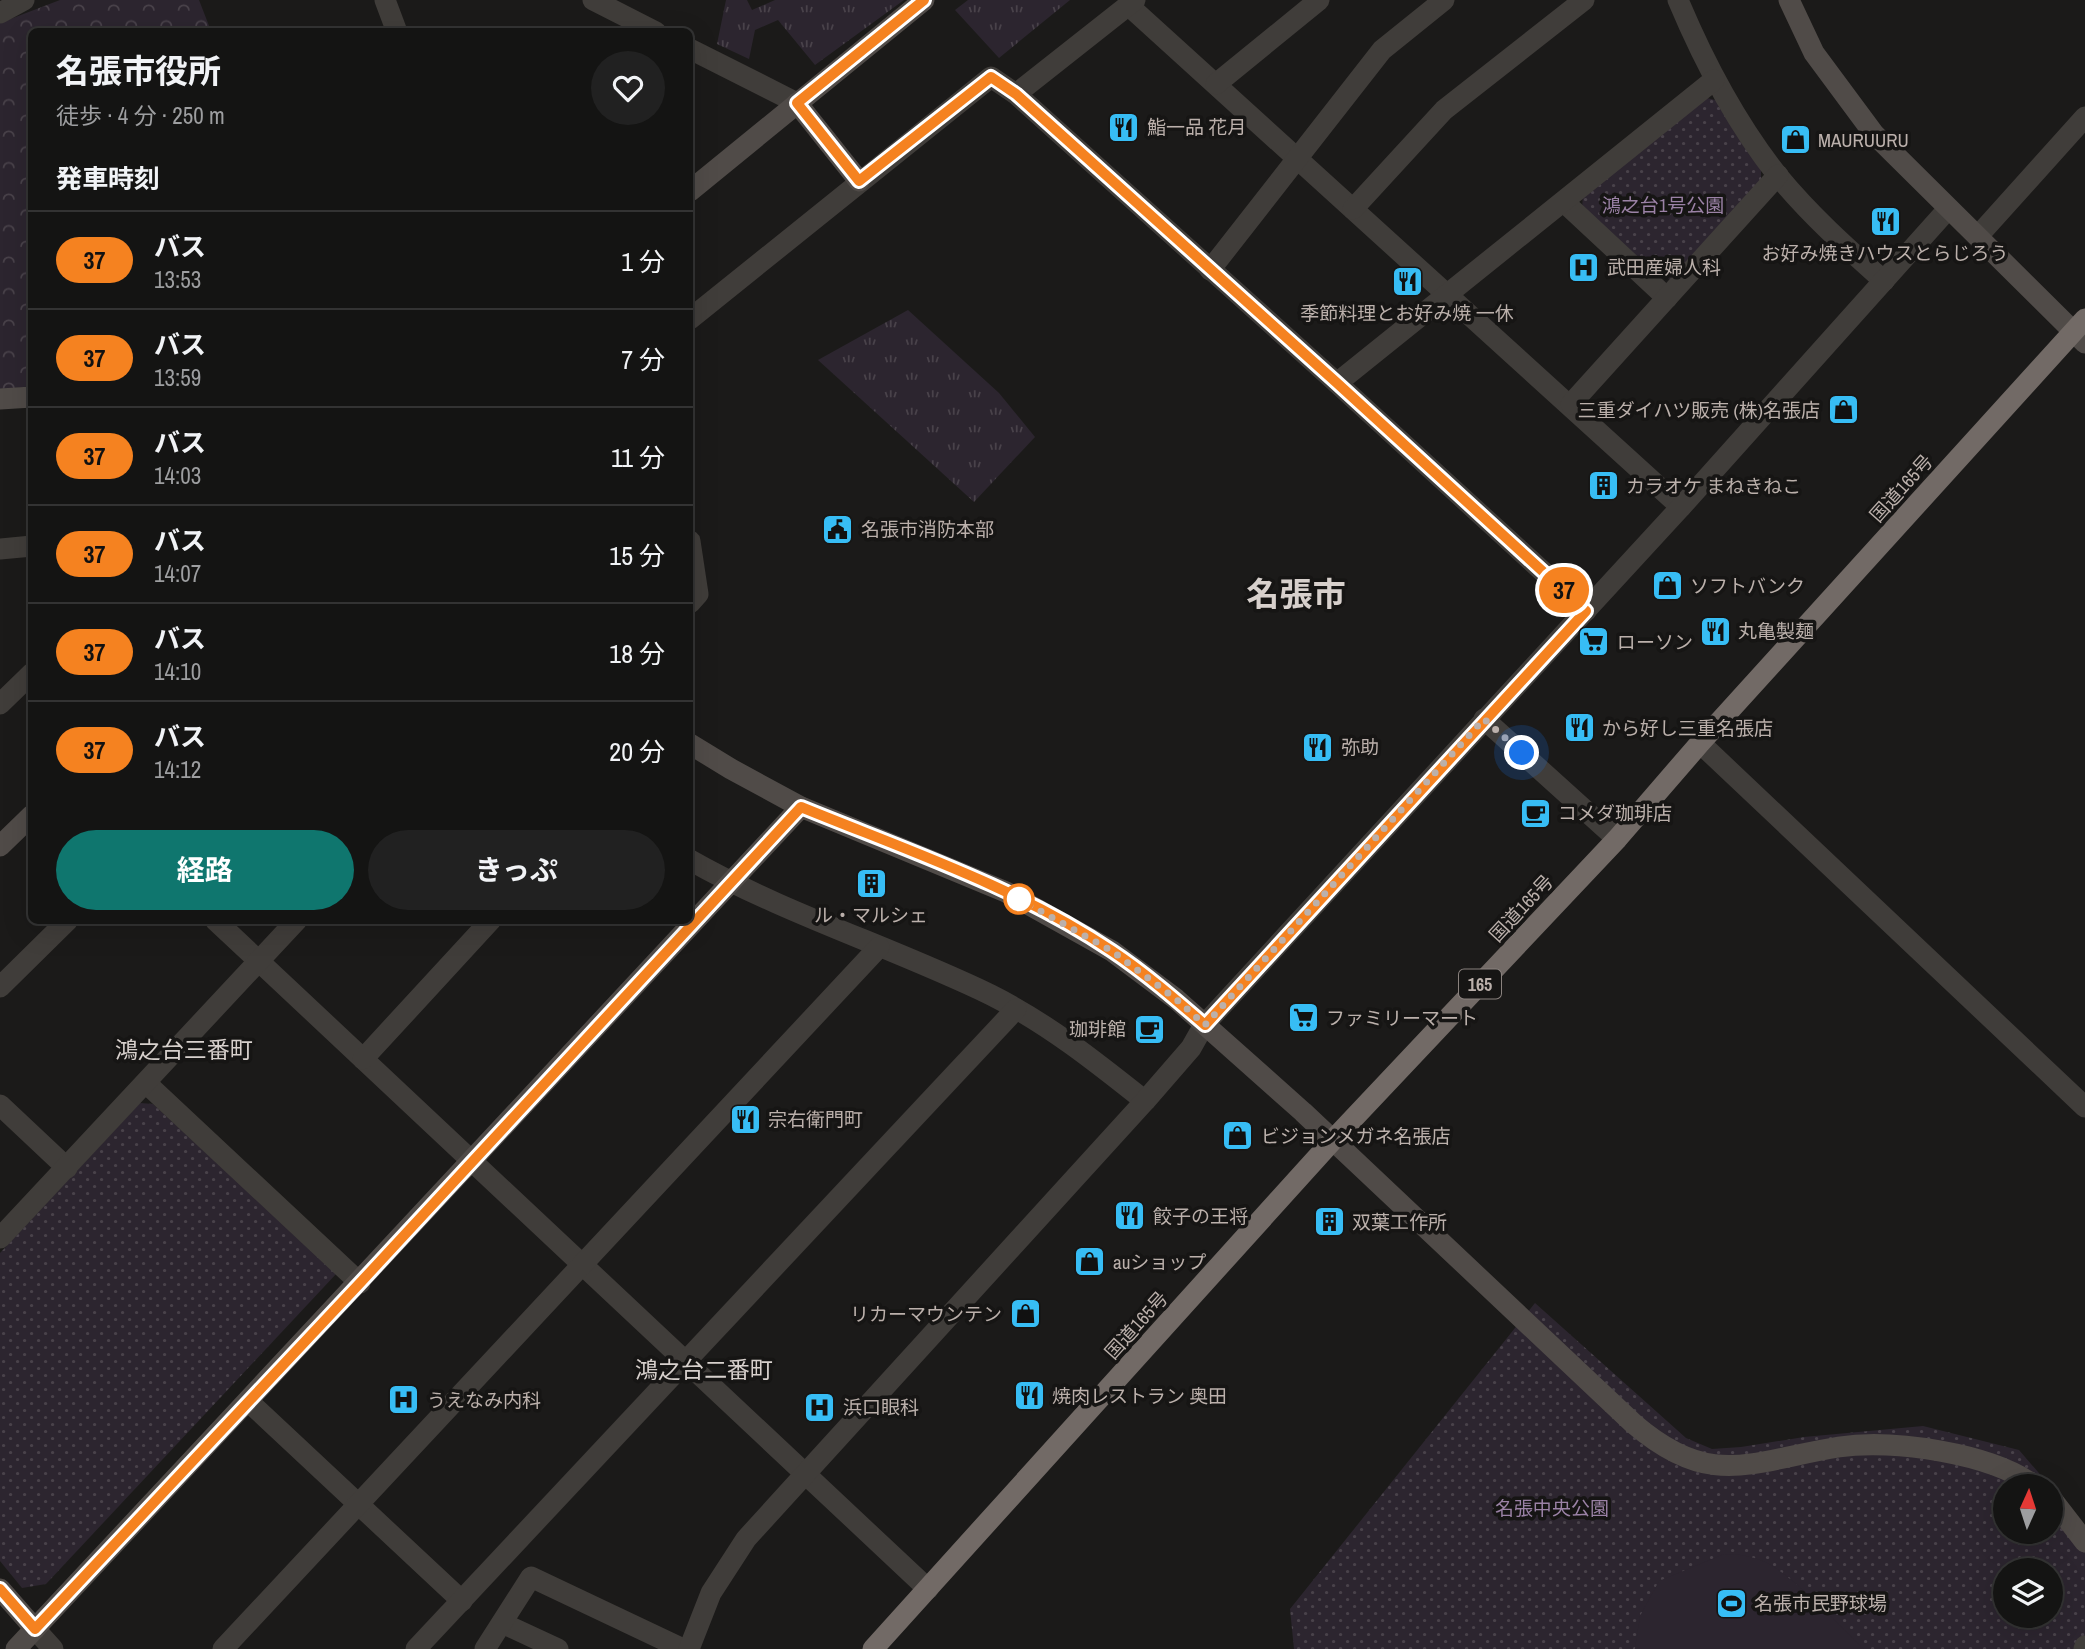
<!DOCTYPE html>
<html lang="ja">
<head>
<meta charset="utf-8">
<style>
	body { margin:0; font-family:"Archivo Narrow","Noto Sans JP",sans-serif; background:#212121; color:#f1f3f6; height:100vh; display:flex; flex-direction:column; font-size:26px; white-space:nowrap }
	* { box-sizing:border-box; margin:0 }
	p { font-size:23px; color:#9d9ea0 }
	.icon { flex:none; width:38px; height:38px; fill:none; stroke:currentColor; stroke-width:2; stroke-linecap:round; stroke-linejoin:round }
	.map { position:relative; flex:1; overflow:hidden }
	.details { position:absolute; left:28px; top:28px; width:665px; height:896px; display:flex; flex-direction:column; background:#141413; border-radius:10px; box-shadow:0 7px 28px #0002,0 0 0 2px #333 }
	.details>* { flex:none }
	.badge { padding:0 14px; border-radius:23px; font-size:24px; line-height:46px }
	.needle { width:46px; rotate:3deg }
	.tools { position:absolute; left:1993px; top:1474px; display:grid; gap:14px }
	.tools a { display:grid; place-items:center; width:70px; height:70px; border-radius:50%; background:#141413; box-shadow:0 7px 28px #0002,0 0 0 2px #333; font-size:35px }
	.you { position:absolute; width:35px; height:35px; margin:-18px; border:5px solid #fff; border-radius:50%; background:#1a73e8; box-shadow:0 0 0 10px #1a73e833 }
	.map>.badge { position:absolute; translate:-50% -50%; box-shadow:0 0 0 4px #fff }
	h2 { padding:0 28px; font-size:26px; line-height:63px }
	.round { display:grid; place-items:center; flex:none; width:74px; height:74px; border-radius:37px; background:#212121 }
	.head { display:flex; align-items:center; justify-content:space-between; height:119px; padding:0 28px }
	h1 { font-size:33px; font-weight:700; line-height:52px }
	.primary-button { display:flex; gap:14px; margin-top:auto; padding:14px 28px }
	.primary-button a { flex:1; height:80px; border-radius:42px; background:#0f766e; color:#fff; font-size:28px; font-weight:700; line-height:80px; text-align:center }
	.primary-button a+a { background:#212121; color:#f1f3f6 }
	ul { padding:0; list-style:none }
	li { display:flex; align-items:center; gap:21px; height:98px; padding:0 28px; border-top:2px solid #333 }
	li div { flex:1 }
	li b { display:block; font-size:26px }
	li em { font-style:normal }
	li .badge { min-width:77px; font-weight:700; text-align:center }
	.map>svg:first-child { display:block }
	.grass { fill:url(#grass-tufts) }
	.forest { fill:url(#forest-crowns) }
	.park { fill:url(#park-dots); fill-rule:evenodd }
	.pitch { fill:#2c252f }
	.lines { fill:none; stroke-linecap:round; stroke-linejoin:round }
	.street { stroke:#403d3a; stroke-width:21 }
	.secondary { stroke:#504b48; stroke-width:21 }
	.highway { stroke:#726a66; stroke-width:21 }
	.line-casing { stroke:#fff; stroke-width:16 }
	.line { stroke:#f58220; stroke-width:10 }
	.walk { stroke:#bbb0ab; stroke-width:7; stroke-dasharray:0 12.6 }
	.stop-dot { fill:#fff; stroke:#f58220; stroke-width:3.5 }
	.labels { text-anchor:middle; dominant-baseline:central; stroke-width:7; stroke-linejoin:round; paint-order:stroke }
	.shield { fill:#161514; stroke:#8a827e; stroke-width:2 }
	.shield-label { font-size:18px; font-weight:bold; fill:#bbb0ab }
	.poi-label { font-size:19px; fill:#bbb0ab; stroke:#161514; text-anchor:start }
	.park-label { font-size:19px; fill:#9b82a6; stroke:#161514 }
	.street-label { font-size:19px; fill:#bbb0ab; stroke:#161514 }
	.quarter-label { font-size:23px; fill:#d7d0cc; stroke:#161514 }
	.town-label { font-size:33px; font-weight:bold; fill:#d7d0cc; stroke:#161514 }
</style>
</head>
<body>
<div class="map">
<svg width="2085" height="1649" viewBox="0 0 2085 1649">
	<defs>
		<pattern id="grass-tufts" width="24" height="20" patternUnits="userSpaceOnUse" patternTransform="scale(1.75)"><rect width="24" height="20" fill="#2c252f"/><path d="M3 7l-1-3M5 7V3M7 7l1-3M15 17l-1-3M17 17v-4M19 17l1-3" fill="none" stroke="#49424a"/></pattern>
		<pattern id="forest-crowns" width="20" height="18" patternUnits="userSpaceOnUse" patternTransform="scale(1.75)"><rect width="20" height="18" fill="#2c252f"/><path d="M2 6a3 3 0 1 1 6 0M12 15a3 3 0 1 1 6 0" fill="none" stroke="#49424a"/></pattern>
		<pattern id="park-dots" width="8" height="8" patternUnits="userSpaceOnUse" patternTransform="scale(1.75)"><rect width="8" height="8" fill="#2c252f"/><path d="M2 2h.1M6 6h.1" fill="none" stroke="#49424a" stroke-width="1.8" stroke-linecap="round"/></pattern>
	</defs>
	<rect width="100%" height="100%" fill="#1b1a19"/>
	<g class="grass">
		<polygon points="726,0 747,0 752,10 775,0 904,0 815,65 778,20 755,30 749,59 717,44"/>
		<polygon points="968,0 1070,0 999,58 955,10"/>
		<polygon points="908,310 999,393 1035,437 974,502 818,360"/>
	</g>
	<polygon class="forest" points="60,0 199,0 211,31 32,32 31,386 0,390 0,23"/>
	<g class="park">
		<polygon points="1707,98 1719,101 1761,166 1761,180 1673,279 1659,278 1582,209 1583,195"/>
		<polygon points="140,1103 153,1104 337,1273 46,1584 22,1588 0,1561 0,1253"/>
		<path d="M 1535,1303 L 1686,1438 L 1712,1449 L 1741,1447 L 1804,1437 L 1923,1426 L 2019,1450 L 2050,1486 L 2006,1486 L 2006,1531 L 2051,1531 L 2051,1487 L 2085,1527 L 2085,1649 L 1294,1649 L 1290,1609 ZM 2006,1570 L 2051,1570 L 2051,1615 L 2006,1615 Z"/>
	</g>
	<path class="pitch" d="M 1724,1554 C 1740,1554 1757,1557 1771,1565 C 1803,1585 1836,1623 1864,1649 L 1635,1649 L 1640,1616 L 1659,1581 Z"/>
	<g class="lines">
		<g class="street">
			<polyline points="385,0 397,32"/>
			<polyline points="593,0 656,32"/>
			<path d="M 1678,0 C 1704,62 1736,123 1778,176 C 1810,215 1847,248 1884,281"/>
			<polyline points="1128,5 1681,507"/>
			<polyline points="0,13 24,0"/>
			<polyline points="690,49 797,103"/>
			<polyline points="1216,84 1319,0"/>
			<polyline points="1016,94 1135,0"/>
			<polyline points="1564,202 1667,298"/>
			<polyline points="1353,209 1444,110 1584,0"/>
			<polyline points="1978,236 2085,117"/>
			<polyline points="1210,270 1382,50 1444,0"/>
			<polyline points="690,319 991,77 1016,94 1337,383 1586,611"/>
			<polyline points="1337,383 1714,80"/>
			<polyline points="1571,404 1778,175"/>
			<polyline points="690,541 698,594 690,603"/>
			<polyline points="0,549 32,546"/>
			<polyline points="0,704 32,673"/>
			<polyline points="1484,719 1617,839"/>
			<polyline points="1700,743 2085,1107"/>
			<path d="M 690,860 C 785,914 892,947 991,995 C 1047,1023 1096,1062 1145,1101"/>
			<polyline points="215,920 928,1589"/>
			<polyline points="0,987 68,920"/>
			<polyline points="363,1059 491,920"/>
			<polyline points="146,1083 360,1283"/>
			<polyline points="0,1105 67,1168"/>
			<polyline points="0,1238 297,920"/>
			<polyline points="248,1401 462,1601"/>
			<polyline points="502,1623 558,1649"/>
			<polyline points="35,1629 53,1649"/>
			<polyline points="223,1649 879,947"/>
			<polyline points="416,1649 1016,1009"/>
			<polyline points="485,1649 531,1577 683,1649"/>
			<polyline points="689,1649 711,1593 746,1539 1145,1101 1191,1048 1204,1025 1681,507 1948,209"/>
			<polyline points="2084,1649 2085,1646"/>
		</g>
		<g class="secondary">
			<polyline points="1789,0 1814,53 1874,134 2085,343"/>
			<polyline points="797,103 859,181"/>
			<polyline points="690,191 924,0"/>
			<polyline points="0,399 32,397"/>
			<path d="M 690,744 L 731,769 L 801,807 L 1006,892 L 1112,951 L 1176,999 L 1303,1112 L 1634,1424 C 1711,1490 1751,1461 1839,1447 C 1893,1439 1991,1453 2035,1486"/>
			<polyline points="0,846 32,815"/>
			<polyline points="2051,1498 2085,1542"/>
			<polyline points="0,1589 35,1629"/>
			<polyline points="16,1649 801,807"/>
		</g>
		<polyline class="highway" points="873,1649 1333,1140 1617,839 1700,743 2085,319"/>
	</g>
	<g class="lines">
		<defs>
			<path id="line" d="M 0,1589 L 35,1629 L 360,1283 L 801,807 C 906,850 1017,887 1112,951 C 1145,973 1175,999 1205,1025 L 1586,611 L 1337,383 L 1016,94 L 991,77 L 859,181 L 797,103 L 924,0"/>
		</defs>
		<use href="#line" class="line-casing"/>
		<use href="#line" class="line"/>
		<polyline class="walk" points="1019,899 1112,951 1176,999 1205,1025 1484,719 1522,753"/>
	</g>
	<defs>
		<symbol id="restaurant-square" viewBox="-11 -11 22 22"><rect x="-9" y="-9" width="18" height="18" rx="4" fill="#37bdf5" stroke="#161514"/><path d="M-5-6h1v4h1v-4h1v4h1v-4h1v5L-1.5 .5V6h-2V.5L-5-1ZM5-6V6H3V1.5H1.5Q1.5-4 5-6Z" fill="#111"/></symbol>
		<symbol id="shop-square" viewBox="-11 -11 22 22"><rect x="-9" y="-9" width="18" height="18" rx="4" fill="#37bdf5" stroke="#161514"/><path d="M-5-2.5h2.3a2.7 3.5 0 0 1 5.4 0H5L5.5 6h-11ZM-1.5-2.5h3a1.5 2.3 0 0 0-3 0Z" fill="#111"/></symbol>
		<symbol id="hospital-square" viewBox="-11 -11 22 22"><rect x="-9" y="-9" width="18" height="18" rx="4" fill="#37bdf5" stroke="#161514"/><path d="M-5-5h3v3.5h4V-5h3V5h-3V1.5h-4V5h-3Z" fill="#111"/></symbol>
		<symbol id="building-square" viewBox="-11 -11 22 22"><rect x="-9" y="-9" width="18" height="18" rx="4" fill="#37bdf5" stroke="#161514"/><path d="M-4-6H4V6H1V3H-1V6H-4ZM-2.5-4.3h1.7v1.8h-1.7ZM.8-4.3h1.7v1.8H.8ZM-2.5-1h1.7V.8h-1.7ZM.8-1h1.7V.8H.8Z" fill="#111"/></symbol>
		<symbol id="civic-square" viewBox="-11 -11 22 22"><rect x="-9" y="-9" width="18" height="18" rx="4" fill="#37bdf5" stroke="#161514"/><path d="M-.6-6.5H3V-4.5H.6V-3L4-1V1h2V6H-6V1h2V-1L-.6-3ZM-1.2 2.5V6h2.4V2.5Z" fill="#111"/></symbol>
		<symbol id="supermarket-square" viewBox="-11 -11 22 22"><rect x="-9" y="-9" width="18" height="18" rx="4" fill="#37bdf5" stroke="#161514"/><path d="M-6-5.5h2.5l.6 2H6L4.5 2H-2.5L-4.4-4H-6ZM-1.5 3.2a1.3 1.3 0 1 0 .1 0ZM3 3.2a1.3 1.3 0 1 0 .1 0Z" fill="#111"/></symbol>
		<symbol id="cafe-square" viewBox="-11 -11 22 22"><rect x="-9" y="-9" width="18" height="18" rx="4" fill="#37bdf5" stroke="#161514"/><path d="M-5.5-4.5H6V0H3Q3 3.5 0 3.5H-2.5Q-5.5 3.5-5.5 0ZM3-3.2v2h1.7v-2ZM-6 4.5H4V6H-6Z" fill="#111"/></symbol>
		<symbol id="stadium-square" viewBox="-11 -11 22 22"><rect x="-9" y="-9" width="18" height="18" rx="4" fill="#37bdf5" stroke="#161514"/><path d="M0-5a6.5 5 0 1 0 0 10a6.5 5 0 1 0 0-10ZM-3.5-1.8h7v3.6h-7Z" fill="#111"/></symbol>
	</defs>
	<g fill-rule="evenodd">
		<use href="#restaurant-square" x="1106" y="110" width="35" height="35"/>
		<use href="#shop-square" x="1778" y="122" width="35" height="35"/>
		<use href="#restaurant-square" x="1868" y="204" width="35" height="35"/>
		<use href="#hospital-square" x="1566" y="250" width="35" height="35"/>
		<use href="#restaurant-square" x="1390" y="264" width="35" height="35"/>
		<use href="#shop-square" x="1826" y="392" width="35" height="35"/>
		<use href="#building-square" x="1586" y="468" width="35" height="35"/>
		<use href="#civic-square" x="820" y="512" width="35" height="35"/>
		<use href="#shop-square" x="1650" y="568" width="35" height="35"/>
		<use href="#restaurant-square" x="1698" y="614" width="35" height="35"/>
		<use href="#supermarket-square" x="1576" y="624" width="35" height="35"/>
		<use href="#restaurant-square" x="1562" y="710" width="35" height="35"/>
		<use href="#restaurant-square" x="1300" y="730" width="35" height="35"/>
		<use href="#cafe-square" x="1518" y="796" width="35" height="35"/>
		<use href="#building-square" x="854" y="866" width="35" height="35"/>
		<use href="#supermarket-square" x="1286" y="1000" width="35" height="35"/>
		<use href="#cafe-square" x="1132" y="1012" width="35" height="35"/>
		<use href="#restaurant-square" x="728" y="1102" width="35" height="35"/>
		<use href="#shop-square" x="1220" y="1118" width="35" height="35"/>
		<use href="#restaurant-square" x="1112" y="1198" width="35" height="35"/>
		<use href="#building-square" x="1312" y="1204" width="35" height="35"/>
		<use href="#shop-square" x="1072" y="1244" width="35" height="35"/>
		<use href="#shop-square" x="1008" y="1296" width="35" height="35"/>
		<use href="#restaurant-square" x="1012" y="1378" width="35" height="35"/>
		<use href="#hospital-square" x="386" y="1382" width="35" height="35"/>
		<use href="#hospital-square" x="802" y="1390" width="35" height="35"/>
		<use href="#stadium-square" x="1714" y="1586" width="35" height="35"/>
	</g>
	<circle class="stop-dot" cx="1019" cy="899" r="14"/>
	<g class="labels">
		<rect class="shield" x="1459" y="969.5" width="42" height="29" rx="5"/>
		<g class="shield-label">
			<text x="1480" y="984">165</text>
		</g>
		<g class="poi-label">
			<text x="1147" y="127">鮨一品 花月</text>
			<text x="1818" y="140">MAURUURU</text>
			<text x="1885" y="253" text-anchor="middle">お好み焼きハウスとらじろう</text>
			<text x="1607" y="267">武田産婦人科</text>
			<text x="1407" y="313" text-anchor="middle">季節料理とお好み焼 一休</text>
			<text x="1820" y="410" text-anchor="end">三重ダイハツ販売 (株)名張店</text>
			<text x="1626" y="486">カラオケ まねきねこ</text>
			<text x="861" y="529">名張市消防本部</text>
			<text x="1690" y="586">ソフトバンク</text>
			<text x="1738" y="631">丸亀製麺</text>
			<text x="1617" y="642">ローソン</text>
			<text x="1602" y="728">から好し三重名張店</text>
			<text x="1341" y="747">弥助</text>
			<text x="1558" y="813">コメダ珈琲店</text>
			<text x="871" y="915" text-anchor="middle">ル・マルシェ</text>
			<text x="1326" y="1018">ファミリーマート</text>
			<text x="1126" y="1029" text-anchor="end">珈琲館</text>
			<text x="768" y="1119">宗右衛門町</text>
			<text x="1261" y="1136">ビジョンメガネ名張店</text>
			<text x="1153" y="1216">餃子の王将</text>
			<text x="1352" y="1222">双葉工作所</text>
			<text x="1113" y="1262">auショップ</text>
			<text x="1002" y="1314" text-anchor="end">リカーマウンテン</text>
			<text x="1052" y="1396">焼肉レストラン 奥田</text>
			<text x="427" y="1400">うえなみ内科</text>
			<text x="843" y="1407">浜口眼科</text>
			<text x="1754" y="1603">名張市民野球場</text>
		</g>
		<g class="park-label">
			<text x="1663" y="205">鴻之台1号公園</text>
			<text x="1552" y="1508">名張中央公園</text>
		</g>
		<g class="street-label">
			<text transform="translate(1901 488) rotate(-48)">国道165号</text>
			<text transform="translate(1521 908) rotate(-47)">国道165号</text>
			<text transform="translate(1136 1325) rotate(-48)">国道165号</text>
		</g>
		<g class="quarter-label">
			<text x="184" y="1049">鴻之台三番町</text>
			<text x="704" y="1369">鴻之台二番町</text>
		</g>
		<g class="town-label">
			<text x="1296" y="594">名張市</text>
		</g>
	</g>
</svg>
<div class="tools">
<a><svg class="needle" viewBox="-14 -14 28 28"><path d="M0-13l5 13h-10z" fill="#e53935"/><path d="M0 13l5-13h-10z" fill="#9d9ea0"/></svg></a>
<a><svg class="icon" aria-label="layers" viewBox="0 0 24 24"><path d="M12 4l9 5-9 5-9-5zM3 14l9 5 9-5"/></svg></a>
</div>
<div class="you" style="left:1522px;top:753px"></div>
<b class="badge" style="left:1564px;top:590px;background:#f58220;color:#111">37</b>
<section class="details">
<div class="head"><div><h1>名張市役所</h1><p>徒歩 · 4 分 · 250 m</p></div><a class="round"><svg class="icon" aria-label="heart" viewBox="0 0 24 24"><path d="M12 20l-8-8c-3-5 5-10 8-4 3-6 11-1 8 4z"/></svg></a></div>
<h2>発車時刻</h2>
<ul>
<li><span class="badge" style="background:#f58220;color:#111">37</span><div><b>バス</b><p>13:53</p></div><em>1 分</em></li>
<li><span class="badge" style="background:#f58220;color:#111">37</span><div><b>バス</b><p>13:59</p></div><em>7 分</em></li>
<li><span class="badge" style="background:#f58220;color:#111">37</span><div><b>バス</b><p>14:03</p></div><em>11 分</em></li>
<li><span class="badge" style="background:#f58220;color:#111">37</span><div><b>バス</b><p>14:07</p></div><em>15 分</em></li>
<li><span class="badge" style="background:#f58220;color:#111">37</span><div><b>バス</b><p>14:10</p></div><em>18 分</em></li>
<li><span class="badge" style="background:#f58220;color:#111">37</span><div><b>バス</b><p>14:12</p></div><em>20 分</em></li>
</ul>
<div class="primary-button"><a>経路</a><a>きっぷ</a></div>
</section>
</div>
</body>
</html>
